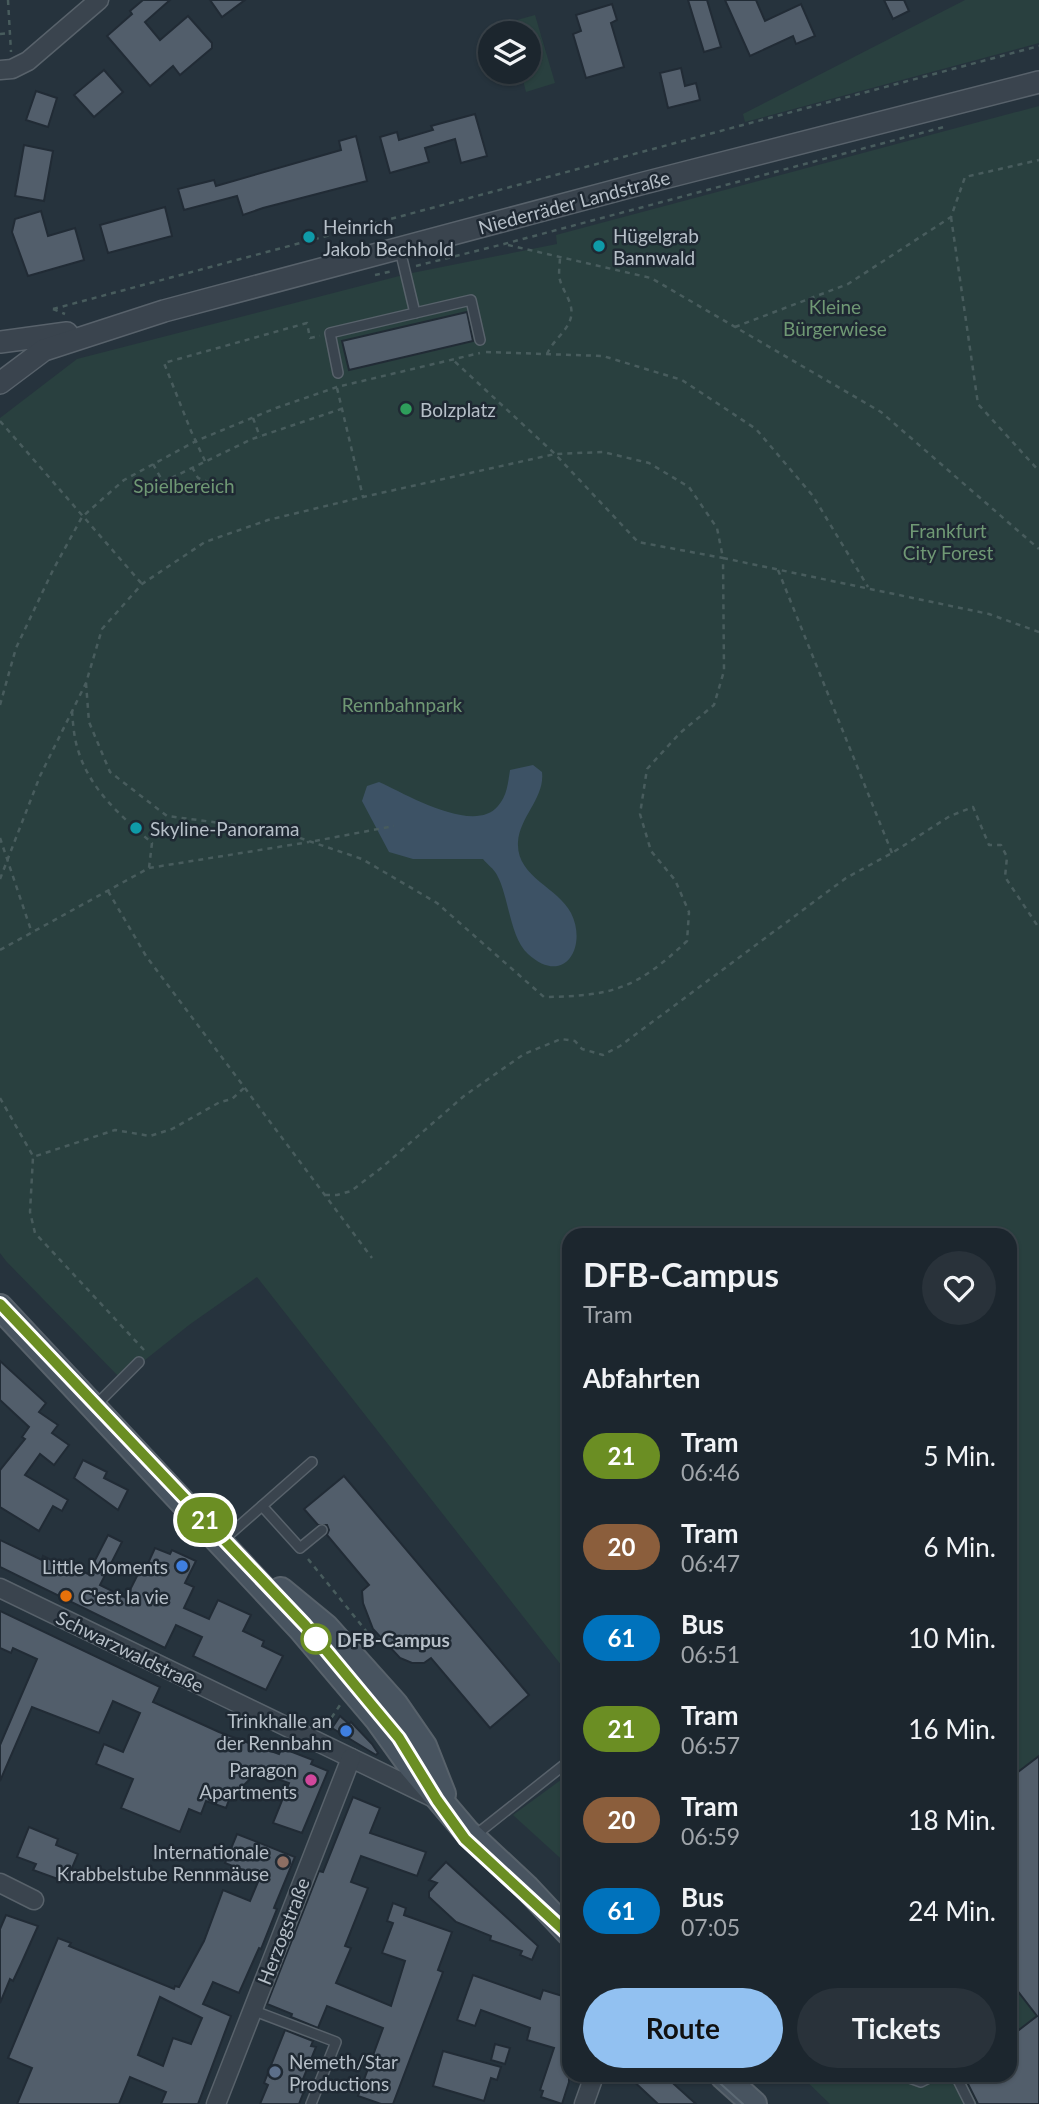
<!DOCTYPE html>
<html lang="de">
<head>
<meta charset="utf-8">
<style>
	body { margin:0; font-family:Lato,sans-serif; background:#29323a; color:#f1f3f6; height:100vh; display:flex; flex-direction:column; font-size:26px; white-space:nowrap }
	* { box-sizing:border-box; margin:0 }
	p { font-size:23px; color:#a0a5aa }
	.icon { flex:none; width:38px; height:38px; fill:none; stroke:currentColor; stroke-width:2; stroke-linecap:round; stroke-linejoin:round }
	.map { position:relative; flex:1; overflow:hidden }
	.drawer { position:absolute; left:562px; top:1228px; width:455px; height:854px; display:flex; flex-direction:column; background:#1c262e; border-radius:21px; box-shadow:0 2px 5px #0004,0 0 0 2px #3a434a }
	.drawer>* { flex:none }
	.badge { padding:0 14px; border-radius:23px; font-size:24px; line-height:46px }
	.controls { position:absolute; left:478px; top:21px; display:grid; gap:14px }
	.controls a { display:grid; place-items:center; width:63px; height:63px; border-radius:50%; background:#1c262e; box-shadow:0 2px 5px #0004,0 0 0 2px #3a434a; font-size:35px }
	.map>.badge { position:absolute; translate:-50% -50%; box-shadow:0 0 0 4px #fff }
	h2 { padding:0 21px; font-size:26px; line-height:63px }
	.round { display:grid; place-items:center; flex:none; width:74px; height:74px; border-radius:37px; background:#29323a }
	.headline { display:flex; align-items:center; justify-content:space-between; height:119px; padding:0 21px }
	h1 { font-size:33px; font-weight:700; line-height:52px }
	.button { display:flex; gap:14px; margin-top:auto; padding:14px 21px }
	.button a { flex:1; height:80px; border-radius:42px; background:#92c1f1; color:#111; font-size:28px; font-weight:700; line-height:80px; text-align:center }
	.button a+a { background:#29323a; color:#f1f3f6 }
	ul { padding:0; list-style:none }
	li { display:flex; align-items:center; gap:21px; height:91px; padding:0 21px }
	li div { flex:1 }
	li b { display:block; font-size:26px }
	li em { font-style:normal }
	li .badge { min-width:77px; font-weight:700; text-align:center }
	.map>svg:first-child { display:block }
	.green { fill:#29403f }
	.water { fill:#3d5265 }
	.building { fill:#525e6b; stroke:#212b35; stroke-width:2; fill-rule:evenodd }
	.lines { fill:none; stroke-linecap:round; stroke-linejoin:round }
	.service-casing { stroke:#58626b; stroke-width:12 }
	.minor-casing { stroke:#58626b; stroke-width:21 }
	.tertiary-casing { stroke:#58626b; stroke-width:24 }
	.secondary-casing { stroke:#58626b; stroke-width:28 }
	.path { stroke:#485c5d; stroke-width:2.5; stroke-dasharray:5 5; stroke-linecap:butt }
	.service { stroke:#3a444e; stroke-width:9 }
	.minor { stroke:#3a444e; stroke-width:18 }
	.tertiary { stroke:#3a444e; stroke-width:21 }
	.secondary { stroke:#485460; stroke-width:24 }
	.tram { stroke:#5c6974; stroke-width:2 }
	.line-casing { stroke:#fff; stroke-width:16 }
	.line { stroke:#6b8e23; stroke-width:10 }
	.culture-dot { fill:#0f9aa8; stroke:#1f2933; stroke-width:2.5 }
	.leisure-dot { fill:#2e9e5b; stroke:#1f2933; stroke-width:2.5 }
	.shop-dot { fill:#3f7fe0; stroke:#1f2933; stroke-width:2.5 }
	.food-dot { fill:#e8710a; stroke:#1f2933; stroke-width:2.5 }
	.stop-dot { fill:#fff; stroke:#6b8e23; stroke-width:3.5 }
	.hotel-dot { fill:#d1479c; stroke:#1f2933; stroke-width:2.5 }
	.education-dot { fill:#8d6e63; stroke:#1f2933; stroke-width:2.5 }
	.service-dot { fill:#5c6f8a; stroke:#1f2933; stroke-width:2.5 }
	.labels { text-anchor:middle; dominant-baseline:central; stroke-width:5; stroke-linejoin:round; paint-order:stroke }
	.street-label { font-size:19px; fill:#b6bfc8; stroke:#1f2933 }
	.poi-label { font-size:19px; fill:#b6bfc8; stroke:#1f2933; text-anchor:start }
	.park-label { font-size:19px; fill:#6f9874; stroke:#1f2933 }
	.stop-label { font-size:19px; font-weight:bold; fill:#b6bfc8; stroke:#1f2933; text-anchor:start }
</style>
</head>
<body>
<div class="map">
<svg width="1039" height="2104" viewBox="0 0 1039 2104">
	<rect width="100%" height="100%" fill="#26333d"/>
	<g class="green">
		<polygon points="965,0 1039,0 1039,43 745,122 743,114"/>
		<polygon points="535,15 555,83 526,92 521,72 528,72 528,33 509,33 506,23"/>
		<polygon points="1039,106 1039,2104 830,2104 801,2076 1010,2076 1010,1236 569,1236 569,1675 257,1277 189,1325 121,1379 6,1261 0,1253 0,418 77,359 407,274 557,244 556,235"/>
		<polygon points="569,1774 569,1866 513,1815"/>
	</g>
	<path class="water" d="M 533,765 L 542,772 C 545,798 520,816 518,842 C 516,877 558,887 571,913 C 588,947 564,987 528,954 C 510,938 509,897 497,875 C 494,869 487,864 483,859 L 413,859 L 389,852 L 362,801 L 367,786 L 379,782 C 406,794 474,835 498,806 C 507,796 508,783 510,770 Z"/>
	<g class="building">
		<polygon points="143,0 170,0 145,22 160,40 188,16 212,43 212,48 180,75 173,66 150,86 107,36 132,14 130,11"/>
		<polygon points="210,0 245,0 222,17"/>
		<polygon points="688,0 707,0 721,47 704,52"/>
		<polygon points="725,0 756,0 765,21 801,4 815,36 796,44 793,36 750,56"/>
		<polygon points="884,0 904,0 909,11 893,19"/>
		<polygon points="612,4 617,20 611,23 624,67 586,78 573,34 581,31 576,15"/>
		<polygon points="681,68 685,86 696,83 700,100 668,108 660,73"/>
		<polygon points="104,70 123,92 94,117 74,95"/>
		<polygon points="36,91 57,98 48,127 26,120"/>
		<polygon points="475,114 487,156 461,163 455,139 425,148 429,162 390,173 380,137 397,132 399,140 433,130 431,126"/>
		<polygon points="356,136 367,181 263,208 243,215 237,196 184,210 178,189 214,180 216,186 341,150 339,141"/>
		<polygon points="24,145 53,151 44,201 15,196"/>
		<polygon points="165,207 172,236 108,253 100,225"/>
		<polygon points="41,211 48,236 75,228 84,260 28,276 12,232 15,219"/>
		<polygon points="467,312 473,341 349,370 342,341"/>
		<polygon points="0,1361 46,1403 39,1412 58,1425 52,1433 69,1445 54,1465 40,1454 25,1475 68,1500 62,1511 53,1506 39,1531 0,1507 0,1470 25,1439 22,1437 29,1427 0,1400"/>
		<polygon points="83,1460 107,1472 104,1478 128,1490 118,1510 74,1478"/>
		<polygon points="344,1476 529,1695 490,1728 431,1658 424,1663 412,1663 400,1658 373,1629 363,1603 362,1591 369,1585 327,1535 329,1530 327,1525 318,1525 304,1509"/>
		<polygon points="108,1535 122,1542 100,1585 126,1598 141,1568 145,1570 155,1548 170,1554 172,1550 196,1561 185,1583 194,1587 184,1608 209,1619 218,1600 251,1615 243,1631 264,1641 262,1646 283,1656 266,1690 193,1656 202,1637 176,1625 165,1648 0,1567 0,1540 42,1560 43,1556 64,1566 65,1563 88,1574"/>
		<polygon points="0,1611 160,1687 153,1702 219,1732 279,1754 282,1748 313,1760 311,1764 328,1771 302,1833 273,1823 289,1783 257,1772 229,1800 226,1808 206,1801 201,1814 189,1809 180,1832 121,1808 133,1779 96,1764 104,1744 123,1752 140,1713 113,1701 99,1733 32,1707 0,1781 0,1745 37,1659 13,1648 11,1653 0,1648"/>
		<polygon points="340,1716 349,1724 351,1722 372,1744 378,1753 376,1755 332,1728"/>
		<polygon points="1039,1756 1039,2104 978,2104 964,2076 1010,2076 1010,2037 1037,2016 1010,1981 1010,1778"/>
		<polygon points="353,1797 380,1808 370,1833 426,1852 417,1876 361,1856 351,1882 368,1888 345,1946 351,1948 336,1983 391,2006 405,1961 382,1953 393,1923 387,1921 393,1903 406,1908 404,1915 452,1932 438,1970 443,1972 393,2104 381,2104 358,2096 383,2028 327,2006 318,2028 291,2017 292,2014 267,2004 319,1871 323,1872"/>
		<polygon points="29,1827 58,1839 56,1845 78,1854 66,1882 33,1870 36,1864 17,1857"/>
		<path d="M 237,1834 L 295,1857 L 274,1908 L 277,1909 L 261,1949 L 259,1948 L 239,1993 L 213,1982 L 203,2004 L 231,2016 L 198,2104 L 161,2104 L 166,2092 L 130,2077 L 119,2104 L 17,2104 L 32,2068 L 8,2058 L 58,1938 L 71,1943 L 69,1946 L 174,1989 L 175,1986 L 179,1987 L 204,1941 L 223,1890 L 250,1901 L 260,1877 L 225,1863 ZM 160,1997 L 202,2018 L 191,2044 L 173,2038 L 163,2066 L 138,2055 Z"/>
		<polygon points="446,1862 538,1946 532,1960 520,1955 522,1951 490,1940 491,1936 456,1922 429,1897 429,1892 437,1883 429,1880"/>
		<polygon points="6,1915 38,1926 21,1964 13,1981 10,1979 0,2003 0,1929"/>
		<polygon points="473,1975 540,1999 543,1990 569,1998 569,2021 564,2035 569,2037 569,2082 562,2104 541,2097 543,2091 540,2090 554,2048 527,2040 530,2028 481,2010 475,2026 457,2020"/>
		<polygon points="285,2030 313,2041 311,2046 316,2047 301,2084 306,2086 299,2104 260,2104 268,2085 264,2083"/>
		<polygon points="495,2044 510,2048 505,2064 491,2060"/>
		<polygon points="443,2051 501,2067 497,2080 491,2078 484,2101 433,2086"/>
		<polygon points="628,2076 665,2076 696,2104 658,2104"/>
	</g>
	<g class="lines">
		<defs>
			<g id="service">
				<polyline points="400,250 415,313 471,300 480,340"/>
				<polyline points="338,373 330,333 415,313"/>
				<polyline points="95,1406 139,1362"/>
				<polyline points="262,1506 300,1548 322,1530"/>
				<polyline points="222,1541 312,1462"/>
				<polyline points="473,1837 569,1761"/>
				<polyline points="252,2010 336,2042 311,2104"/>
				<polyline points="904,2076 921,2082 933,2076"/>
				<polyline points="956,2076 970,2104"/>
			</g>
			<g id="minor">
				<polyline points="0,70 12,69 28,61 99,0"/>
				<polyline points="0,1588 438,1800"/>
				<polyline points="0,1883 34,1900"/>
				<polyline points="216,2104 351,1758"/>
				<polyline points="584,2104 594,2076"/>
			</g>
			<g id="tertiary">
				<polyline points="0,342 67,333"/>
				<polyline points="0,383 44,350 164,311 644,183 1039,82"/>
			</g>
			<g id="secondary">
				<polyline points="0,1307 301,1629 378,1720 411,1766 467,1832 527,1888 569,1933"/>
				<polyline points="281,1590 326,1627 395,1704 424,1746 443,1794"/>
				<polyline points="723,2076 754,2104"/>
			</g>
		</defs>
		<use href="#service" class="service-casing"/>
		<use href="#minor" class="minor-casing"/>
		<use href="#tertiary" class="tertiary-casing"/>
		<use href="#secondary" class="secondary-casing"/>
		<g class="path">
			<polyline points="8,0 11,52"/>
			<polyline points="0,34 10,33"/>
			<polyline points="951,217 978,404 1039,471"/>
			<polyline points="508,245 651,278 881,412 1039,549"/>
			<polyline points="416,266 504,244 944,127"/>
			<polyline points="375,275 393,271"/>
			<polyline points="53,309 65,314"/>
			<polyline points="53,309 1039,46"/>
			<polyline points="735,327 848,284 951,217 965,177 1039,160"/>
			<polyline points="486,352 603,356 682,380 756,429 813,496 868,587"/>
			<path d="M 547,354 C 553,340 568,331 571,317 C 574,303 563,292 560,280 C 558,273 560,264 560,257"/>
			<polyline points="337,388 363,497"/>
			<polyline points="253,418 260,437"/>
			<polyline points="0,421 142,584"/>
			<polyline points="205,461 191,431 164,363 307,323 310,338 320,336"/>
			<polyline points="153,464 163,482 252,439 341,409"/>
			<polyline points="192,467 198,478 208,482"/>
			<polyline points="778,570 892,853"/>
			<path d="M 86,683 L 89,722 L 110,772 L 167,816 L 259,828 L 294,836 L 362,859 L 437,903 L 544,997 C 613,996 636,989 687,941 L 689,912 L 675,880 L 651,851 L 640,814 L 647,769 L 680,733 L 714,705 L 724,671 L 723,558 L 638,542 L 555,454 L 452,359"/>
			<polyline points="0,705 16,648 53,570 82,517 124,480 196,441 276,408 337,387 480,353"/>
			<path d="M 72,711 C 73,724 74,738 78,750 C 90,790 121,816 152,843 L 149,868"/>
			<polyline points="0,838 32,933"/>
			<polyline points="315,841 394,826"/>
			<polyline points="0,879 40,776 86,683 102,629 142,584 205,542 268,520 363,497 555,454 603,452 649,463 689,487 717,528 723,558 989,614 1039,632"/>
			<polyline points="108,891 146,956 372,1258"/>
			<polyline points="0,950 149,868 309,842"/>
			<polyline points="0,1098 33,1156"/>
			<polyline points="325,1195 337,1195 351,1191 380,1169 464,1096 524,1054 561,1039 575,1041 582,1049 603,1055 620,1046 846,878 892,853 950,816 973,807 989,845 1001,845 1007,857 1005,877 1039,928"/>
			<polyline points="144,1350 35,1233 30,1212 33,1157 115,1130 150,1136 172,1129 220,1102 232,1099 244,1088"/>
			<polyline points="308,1559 375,1642 380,1638"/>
			<polyline points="326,1726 340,1705"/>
		</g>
		<use href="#service" class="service"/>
		<use href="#minor" class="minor"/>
		<use href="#tertiary" class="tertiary"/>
		<use href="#secondary" class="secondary"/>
		<g class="tram">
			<polyline points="0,1304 305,1625 399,1738 437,1800 470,1844 569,1936"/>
			<polyline points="712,2076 743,2104"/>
		</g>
	</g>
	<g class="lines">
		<defs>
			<polyline id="line" points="0,1304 305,1625 399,1738 437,1800 465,1839 569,1935"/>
		</defs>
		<use href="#line" class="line-casing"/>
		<use href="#line" class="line"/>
	</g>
	<g class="culture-dot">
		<circle cx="309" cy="237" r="7"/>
		<circle cx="599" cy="246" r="7"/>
		<circle cx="136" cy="828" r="7"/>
	</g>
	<circle class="leisure-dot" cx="406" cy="409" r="7"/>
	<g class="shop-dot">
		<circle cx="182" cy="1566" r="7"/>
		<circle cx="346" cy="1731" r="7"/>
	</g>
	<circle class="food-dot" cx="66" cy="1596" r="7"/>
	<circle class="stop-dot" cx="316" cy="1639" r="14"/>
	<circle class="hotel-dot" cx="311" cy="1780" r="7"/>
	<circle class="education-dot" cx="283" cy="1862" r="7"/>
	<circle class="service-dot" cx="275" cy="2072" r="7"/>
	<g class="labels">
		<g class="street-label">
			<text transform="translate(574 202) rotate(-15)">Niederräder Landstraße</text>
			<text transform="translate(130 1651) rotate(26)">Schwarzwaldstraße</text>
			<text transform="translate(283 1931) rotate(-69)">Herzogstraße</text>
		</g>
		<g class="poi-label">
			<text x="323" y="226">Heinrich<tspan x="323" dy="22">Jakob Bechhold</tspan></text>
			<text x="613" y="235">Hügelgrab<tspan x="613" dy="22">Bannwald</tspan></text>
			<text x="420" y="409">Bolzplatz</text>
			<text x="150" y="828">Skyline-Panorama</text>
			<text x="168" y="1566" text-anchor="end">Little Moments</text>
			<text x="80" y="1596">C'est la vie</text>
			<text x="332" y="1720" text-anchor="end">Trinkhalle an<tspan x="332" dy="22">der Rennbahn</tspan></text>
			<text x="297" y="1769" text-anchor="end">Paragon<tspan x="297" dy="22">Apartments</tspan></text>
			<text x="269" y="1851" text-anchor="end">Internationale<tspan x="269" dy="22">Krabbelstube Rennmäuse</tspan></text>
			<text x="289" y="2061">Nemeth/Star<tspan x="289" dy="22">Productions</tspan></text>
		</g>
		<g class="park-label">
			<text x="835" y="306">Kleine<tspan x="835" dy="22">Bürgerwiese</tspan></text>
			<text x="184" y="485">Spielbereich</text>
			<text x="948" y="530">Frankfurt<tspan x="948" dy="22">City Forest</tspan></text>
			<text x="402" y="704">Rennbahnpark</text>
		</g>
		<g class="stop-label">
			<text x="337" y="1639">DFB-Campus</text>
		</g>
	</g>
</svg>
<div class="controls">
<a><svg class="icon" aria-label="layers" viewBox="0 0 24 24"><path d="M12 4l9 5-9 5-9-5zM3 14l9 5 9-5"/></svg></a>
</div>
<b class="badge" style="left:205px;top:1520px;background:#6b8e23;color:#fff">21</b>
<section class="drawer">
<div class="headline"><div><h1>DFB-Campus</h1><p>Tram</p></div><a class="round"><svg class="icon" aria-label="heart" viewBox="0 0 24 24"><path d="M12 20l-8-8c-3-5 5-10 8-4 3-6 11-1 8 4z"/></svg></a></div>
<h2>Abfahrten</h2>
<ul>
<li><span class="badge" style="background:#6b8e23;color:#fff">21</span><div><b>Tram</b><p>06:46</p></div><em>5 Min.</em></li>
<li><span class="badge" style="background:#8b5e3c;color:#fff">20</span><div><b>Tram</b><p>06:47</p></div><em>6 Min.</em></li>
<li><span class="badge" style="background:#0072bc;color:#fff">61</span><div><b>Bus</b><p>06:51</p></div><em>10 Min.</em></li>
<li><span class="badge" style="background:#6b8e23;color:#fff">21</span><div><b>Tram</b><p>06:57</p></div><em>16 Min.</em></li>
<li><span class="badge" style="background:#8b5e3c;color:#fff">20</span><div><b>Tram</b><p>06:59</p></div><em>18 Min.</em></li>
<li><span class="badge" style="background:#0072bc;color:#fff">61</span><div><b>Bus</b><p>07:05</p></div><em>24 Min.</em></li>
</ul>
<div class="button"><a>Route</a><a>Tickets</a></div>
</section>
</div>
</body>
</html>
